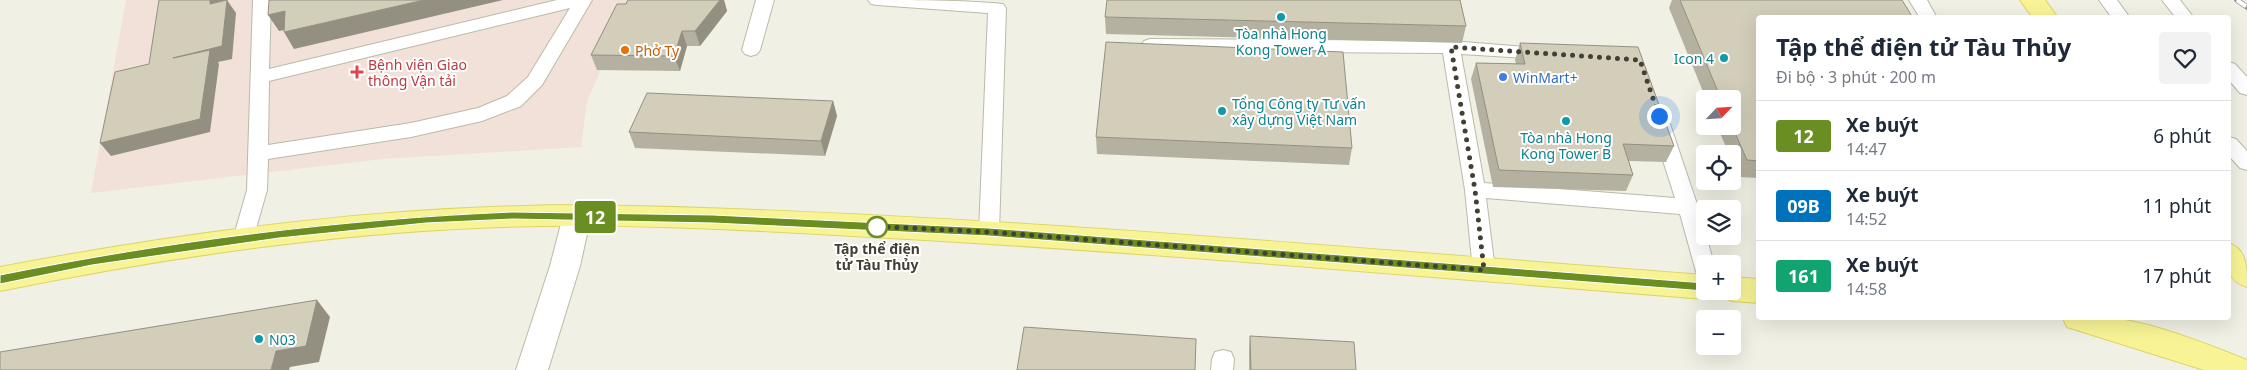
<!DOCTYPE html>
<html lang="vi">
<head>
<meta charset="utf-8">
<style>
	body { margin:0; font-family:"Noto Sans",sans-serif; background:#f2f2f3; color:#1f2937; height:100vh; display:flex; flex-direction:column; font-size:19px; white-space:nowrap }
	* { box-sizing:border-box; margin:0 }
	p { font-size:16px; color:#747a83 }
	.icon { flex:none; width:28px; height:28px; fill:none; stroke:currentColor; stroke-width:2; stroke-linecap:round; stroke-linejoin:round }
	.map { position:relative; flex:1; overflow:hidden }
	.drawer { position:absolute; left:1756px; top:15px; width:475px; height:305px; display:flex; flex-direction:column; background:#fff; border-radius:5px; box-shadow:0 5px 20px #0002 }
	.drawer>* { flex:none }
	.badge { padding:0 10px; border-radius:4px; font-size:18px; line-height:32px }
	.needle { width:32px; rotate:65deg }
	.controls { position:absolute; left:1696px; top:90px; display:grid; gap:10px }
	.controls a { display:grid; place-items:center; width:45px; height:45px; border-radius:5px; background:#fff; box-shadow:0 5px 20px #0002; font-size:25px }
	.you { position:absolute; width:25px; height:25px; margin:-12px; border:4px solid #fff; border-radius:50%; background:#1a73e8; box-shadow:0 0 0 8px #1a73e833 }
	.map>.badge { position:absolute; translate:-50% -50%; box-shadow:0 0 0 2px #fff }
	.round { display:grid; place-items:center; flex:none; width:52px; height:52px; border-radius:5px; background:#f2f2f3 }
	.overview { display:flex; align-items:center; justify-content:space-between; height:85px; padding:0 20px }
	h1 { font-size:24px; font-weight:700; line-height:38px }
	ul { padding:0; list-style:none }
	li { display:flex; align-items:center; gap:15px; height:70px; padding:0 20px; border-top:1px solid #e0e1e3 }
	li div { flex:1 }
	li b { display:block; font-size:19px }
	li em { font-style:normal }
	li .badge { min-width:55px; font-weight:700; text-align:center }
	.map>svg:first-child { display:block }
	.medical { fill:#f1e1d8 }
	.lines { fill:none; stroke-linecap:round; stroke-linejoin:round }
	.lane-casing { stroke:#bbbaa7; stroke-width:2 }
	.street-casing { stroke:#bbbaa7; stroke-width:2 }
	.primary-casing { stroke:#dbd568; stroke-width:2 }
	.lane { fill:#fff; fill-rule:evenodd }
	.street { fill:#fff; fill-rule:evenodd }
	.primary { fill:#f8f496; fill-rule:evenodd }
	.rail-casing { stroke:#939393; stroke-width:5.5 }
	.rail { stroke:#fff; stroke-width:4; stroke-dasharray:11; stroke-linecap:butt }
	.wall { fill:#b5b1a0 }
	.shaded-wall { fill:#939082 }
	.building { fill:#d2ceba; stroke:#939082 }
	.line { fill:#6b8e23; stroke:#fff }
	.walk { stroke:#424034; stroke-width:5; stroke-dasharray:0 9 }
	.culture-dot { fill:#0f9aa8; stroke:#fff; stroke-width:2 }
	.food-dot { fill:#e8710a; stroke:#fff; stroke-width:2 }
	.health-dot { fill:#e0444e; stroke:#fff; stroke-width:2 }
	.shop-dot { fill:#3f7fe0; stroke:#fff; stroke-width:2 }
	.stop-dot { fill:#fff; stroke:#6b8e23; stroke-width:2.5 }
	.labels { text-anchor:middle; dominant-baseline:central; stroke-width:4; stroke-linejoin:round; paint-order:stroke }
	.culture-label { font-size:14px; fill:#0d838f; stroke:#fff }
	.food-label { font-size:14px; fill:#c56008; stroke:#fff; text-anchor:start }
	.health-label { font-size:14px; fill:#be3a42; stroke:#fff; text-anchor:start }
	.shop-label { font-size:14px; fill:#366cbe; stroke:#fff; text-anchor:start }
	.stop-label { font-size:14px; font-weight:bold; fill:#424034; stroke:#fff }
</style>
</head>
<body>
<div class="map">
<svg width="2247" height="370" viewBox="0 0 2247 370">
	<rect width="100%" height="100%" fill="#f1f0e4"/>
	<polygon class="medical" points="126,0 632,0 587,101 581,147 382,159 91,193"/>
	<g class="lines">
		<defs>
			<g id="lane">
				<path d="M 253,0 L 271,0 L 269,69 L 557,0 L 592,0 L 542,85 L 521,106 L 482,121 L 411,137 L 268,159 L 267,190 L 253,239 L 250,245 L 243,247 L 236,245 L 233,239 L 247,190 ZM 570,8 L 528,77 L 507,96 L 478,108 L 411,123 L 268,145 L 269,81 Z"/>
				<polygon points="756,0 774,0 760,50 757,54 751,56 745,54 742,50"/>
				<path d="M 868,0 C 907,0 967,0 1003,4 L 1006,8 L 999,232 L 996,238 L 989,240 L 982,238 L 979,232 L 988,13 L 877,5 L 871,4 Z"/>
				<polygon points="1909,0 1927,0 1937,18 1920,18"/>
				<polygon points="2099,0 2117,0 2130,18 2112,18"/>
				<polygon points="2162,0 2180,0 2194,18 2176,18"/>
				<polygon points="1150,39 1451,41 1550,49 1553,53 1550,57 1544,59 1461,54 1484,183 1675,198 1652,126 1655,121 1662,119 1669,121 1698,207 1714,264 1705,264 1705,277 1697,275 1680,214 1486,198 1495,270 1492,276 1484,278 1476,276 1473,270 1465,190 1443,53 1150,51 1144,49 1141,45 1144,41"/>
				<polygon points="2229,62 2235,64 2247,77 2247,95 2240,93 2229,80"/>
				<polygon points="2229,137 2236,139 2247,151 2247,170 2240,168 2229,156"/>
				<polygon points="1223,350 1231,352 1234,359 1233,370 1211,370 1212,359 1215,352"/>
			</g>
			<polygon id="street" points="577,205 587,209 591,216 580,266 548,370 516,370 550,266 563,216 567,209"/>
			<g id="primary">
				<polygon points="2020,0 2045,0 2058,18 2033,18"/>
				<path d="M 590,205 C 962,212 1334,247 1705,275 L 1705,291 L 1718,291 L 1715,295 L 1705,299 C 1439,278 1173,254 907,239 C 764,231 620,221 477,228 C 316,235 158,259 0,291 L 0,267 C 195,230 391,205 590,205 Z"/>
				<path d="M 2229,243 C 2247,250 2247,267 2247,287 C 2224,280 2228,263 2229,243 Z"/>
				<polygon points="1732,277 1759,279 1759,303 1732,301 1722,297 1718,291 1732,291"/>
				<path d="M 2063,318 C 2123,309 2191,338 2247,360 L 2247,370 L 2204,370 L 2067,327 Z"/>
			</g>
		</defs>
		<use href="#lane" class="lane-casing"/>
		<use href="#street" class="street-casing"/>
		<use href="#primary" class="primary-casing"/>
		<use href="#lane" class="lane"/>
		<use href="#street" class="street"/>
		<use href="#primary" class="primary"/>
		<defs>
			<polyline id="rail" points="2237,0 2247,7"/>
		</defs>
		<use href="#rail" class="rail-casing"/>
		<use href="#rail" class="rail"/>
	</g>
	<g class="wall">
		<polygon points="628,0 724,0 727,11 700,46 687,46 680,71 597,70 591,55"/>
		<polygon points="1672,0 1902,0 1759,18 1759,178 1738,177 1732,163 1732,154 1729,154 1717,126 1732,126 1732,99 1706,99 1669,8"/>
		<polygon points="1105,17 1466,26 1462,43 1106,34"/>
		<polygon points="1520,43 1674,146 1666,162 1629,161 1633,175 1626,191 1493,187 1471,79 1476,63 1516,64 1515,60"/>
		<polygon points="833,101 837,116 825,156 635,148 629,132"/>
		<polygon points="1096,137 1352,148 1349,165 1097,154"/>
		<polygon points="1250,336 1356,370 1249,370 1249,348"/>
	</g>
	<g class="shaded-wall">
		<polygon points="210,0 227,0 210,4"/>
		<polygon points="227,0 236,13 232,59 218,62 219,64 210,132 111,156 100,143 183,71"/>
		<polygon points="424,0 503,0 294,49 284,32"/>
		<polygon points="720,0 724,0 727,11 700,46 695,31"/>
		<polygon points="285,11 295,28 279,31 268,15"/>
		<polygon points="682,31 687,46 680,71 674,56"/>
		<polygon points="833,101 837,116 825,156 821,141"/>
		<polygon points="317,300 330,317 319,362 290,367 289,370 271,370 276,351"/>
	</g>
	<g class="building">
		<polygon points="159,0 210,0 210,4 227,0 222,46 173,58 210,50 200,119 100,143 115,72 149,64"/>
		<polygon points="269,0 424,0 284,32 285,11 268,15"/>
		<polygon points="628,0 720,0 695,31 682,31 674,56 591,55 617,4 626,4"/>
		<polygon points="1107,0 1460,0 1466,26 1105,17"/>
		<polygon points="1680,0 1902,0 1913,18 1759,18 1759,161 1747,160 1732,126 1732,99 1721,99"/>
		<polygon points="1106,42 1343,52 1352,148 1096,137"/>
		<polygon points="1520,43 1638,47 1674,146 1623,144 1633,175 1499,170 1476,63 1525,64"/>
		<polygon points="647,93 833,101 821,141 629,132"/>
		<polygon points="317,300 306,346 276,351 271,370 0,370 0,352"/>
		<polygon points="1024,327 1196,339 1195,370 1017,370"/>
		<polygon points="1250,336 1354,342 1356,370 1251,370"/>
	</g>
	<path class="line" d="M 513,212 L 713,215 L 989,228 L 1705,283 L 1710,287 L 1705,291 L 989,236 L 713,223 L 513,219 L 426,223 L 279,238 L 92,265 L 0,284 L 0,275 C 169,241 341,219 513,212 Z"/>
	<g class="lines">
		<polyline class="walk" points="877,227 869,226 989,232 1484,270 1475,190 1451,47 1640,60 1659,116"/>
	</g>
	<g class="culture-dot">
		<circle cx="1281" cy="17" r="5"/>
		<circle cx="1724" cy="58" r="5"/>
		<circle cx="1222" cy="111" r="5"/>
		<circle cx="1566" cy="121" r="5"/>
		<circle cx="259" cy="339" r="5"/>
	</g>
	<circle class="food-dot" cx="625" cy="50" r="5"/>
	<path class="health-dot" d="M354.5 64.5h5v5h5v5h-5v5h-5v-5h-5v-5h5z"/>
	<circle class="shop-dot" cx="1503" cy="77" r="5"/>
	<circle class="stop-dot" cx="877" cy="227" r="10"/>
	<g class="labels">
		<g class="culture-label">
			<text x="1281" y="33">Tòa nhà Hong<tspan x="1281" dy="16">Kong Tower A</tspan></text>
			<text x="1714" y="58" text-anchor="end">Icon 4</text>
			<text x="1232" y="103" text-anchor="start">Tổng Công ty Tư vấn<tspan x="1232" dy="16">xây dựng Việt Nam</tspan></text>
			<text x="1566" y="137">Tòa nhà Hong<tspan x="1566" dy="16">Kong Tower B</tspan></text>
			<text x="269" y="339" text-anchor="start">N03</text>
		</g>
		<g class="food-label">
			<text x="635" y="50">Phở Ty</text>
		</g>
		<g class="health-label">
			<text x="368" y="64">Bệnh viện Giao<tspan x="368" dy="16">thông Vận tải</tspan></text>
		</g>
		<g class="shop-label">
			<text x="1513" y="77">WinMart+</text>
		</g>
		<g class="stop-label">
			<text x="877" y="248">Tập thể điện<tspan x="877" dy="16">tử Tàu Thủy</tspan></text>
		</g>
	</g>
</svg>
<div class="controls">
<a><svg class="needle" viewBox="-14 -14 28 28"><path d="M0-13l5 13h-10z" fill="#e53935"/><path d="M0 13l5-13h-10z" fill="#747a83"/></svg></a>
<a><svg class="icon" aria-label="locate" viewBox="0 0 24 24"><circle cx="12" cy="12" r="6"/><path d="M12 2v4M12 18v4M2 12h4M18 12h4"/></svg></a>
<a><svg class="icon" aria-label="layers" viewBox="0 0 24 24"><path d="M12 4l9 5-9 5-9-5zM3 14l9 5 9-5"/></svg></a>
<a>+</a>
<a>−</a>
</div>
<div class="you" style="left:1659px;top:116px"></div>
<b class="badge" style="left:595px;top:217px;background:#6b8e23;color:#fff">12</b>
<section class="drawer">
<div class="overview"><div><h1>Tập thể điện tử Tàu Thủy</h1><p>Đi bộ · 3 phút · 200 m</p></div><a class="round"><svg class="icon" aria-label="heart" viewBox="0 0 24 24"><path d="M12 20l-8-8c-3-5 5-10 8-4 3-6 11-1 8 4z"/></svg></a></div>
<ul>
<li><span class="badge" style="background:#6b8e23;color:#fff">12</span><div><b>Xe buýt</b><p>14:47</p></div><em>6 phút</em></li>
<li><span class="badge" style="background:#0072bc;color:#fff">09B</span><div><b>Xe buýt</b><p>14:52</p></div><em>11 phút</em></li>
<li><span class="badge" style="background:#11a471;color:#fff">161</span><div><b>Xe buýt</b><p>14:58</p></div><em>17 phút</em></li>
</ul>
</section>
</div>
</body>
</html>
